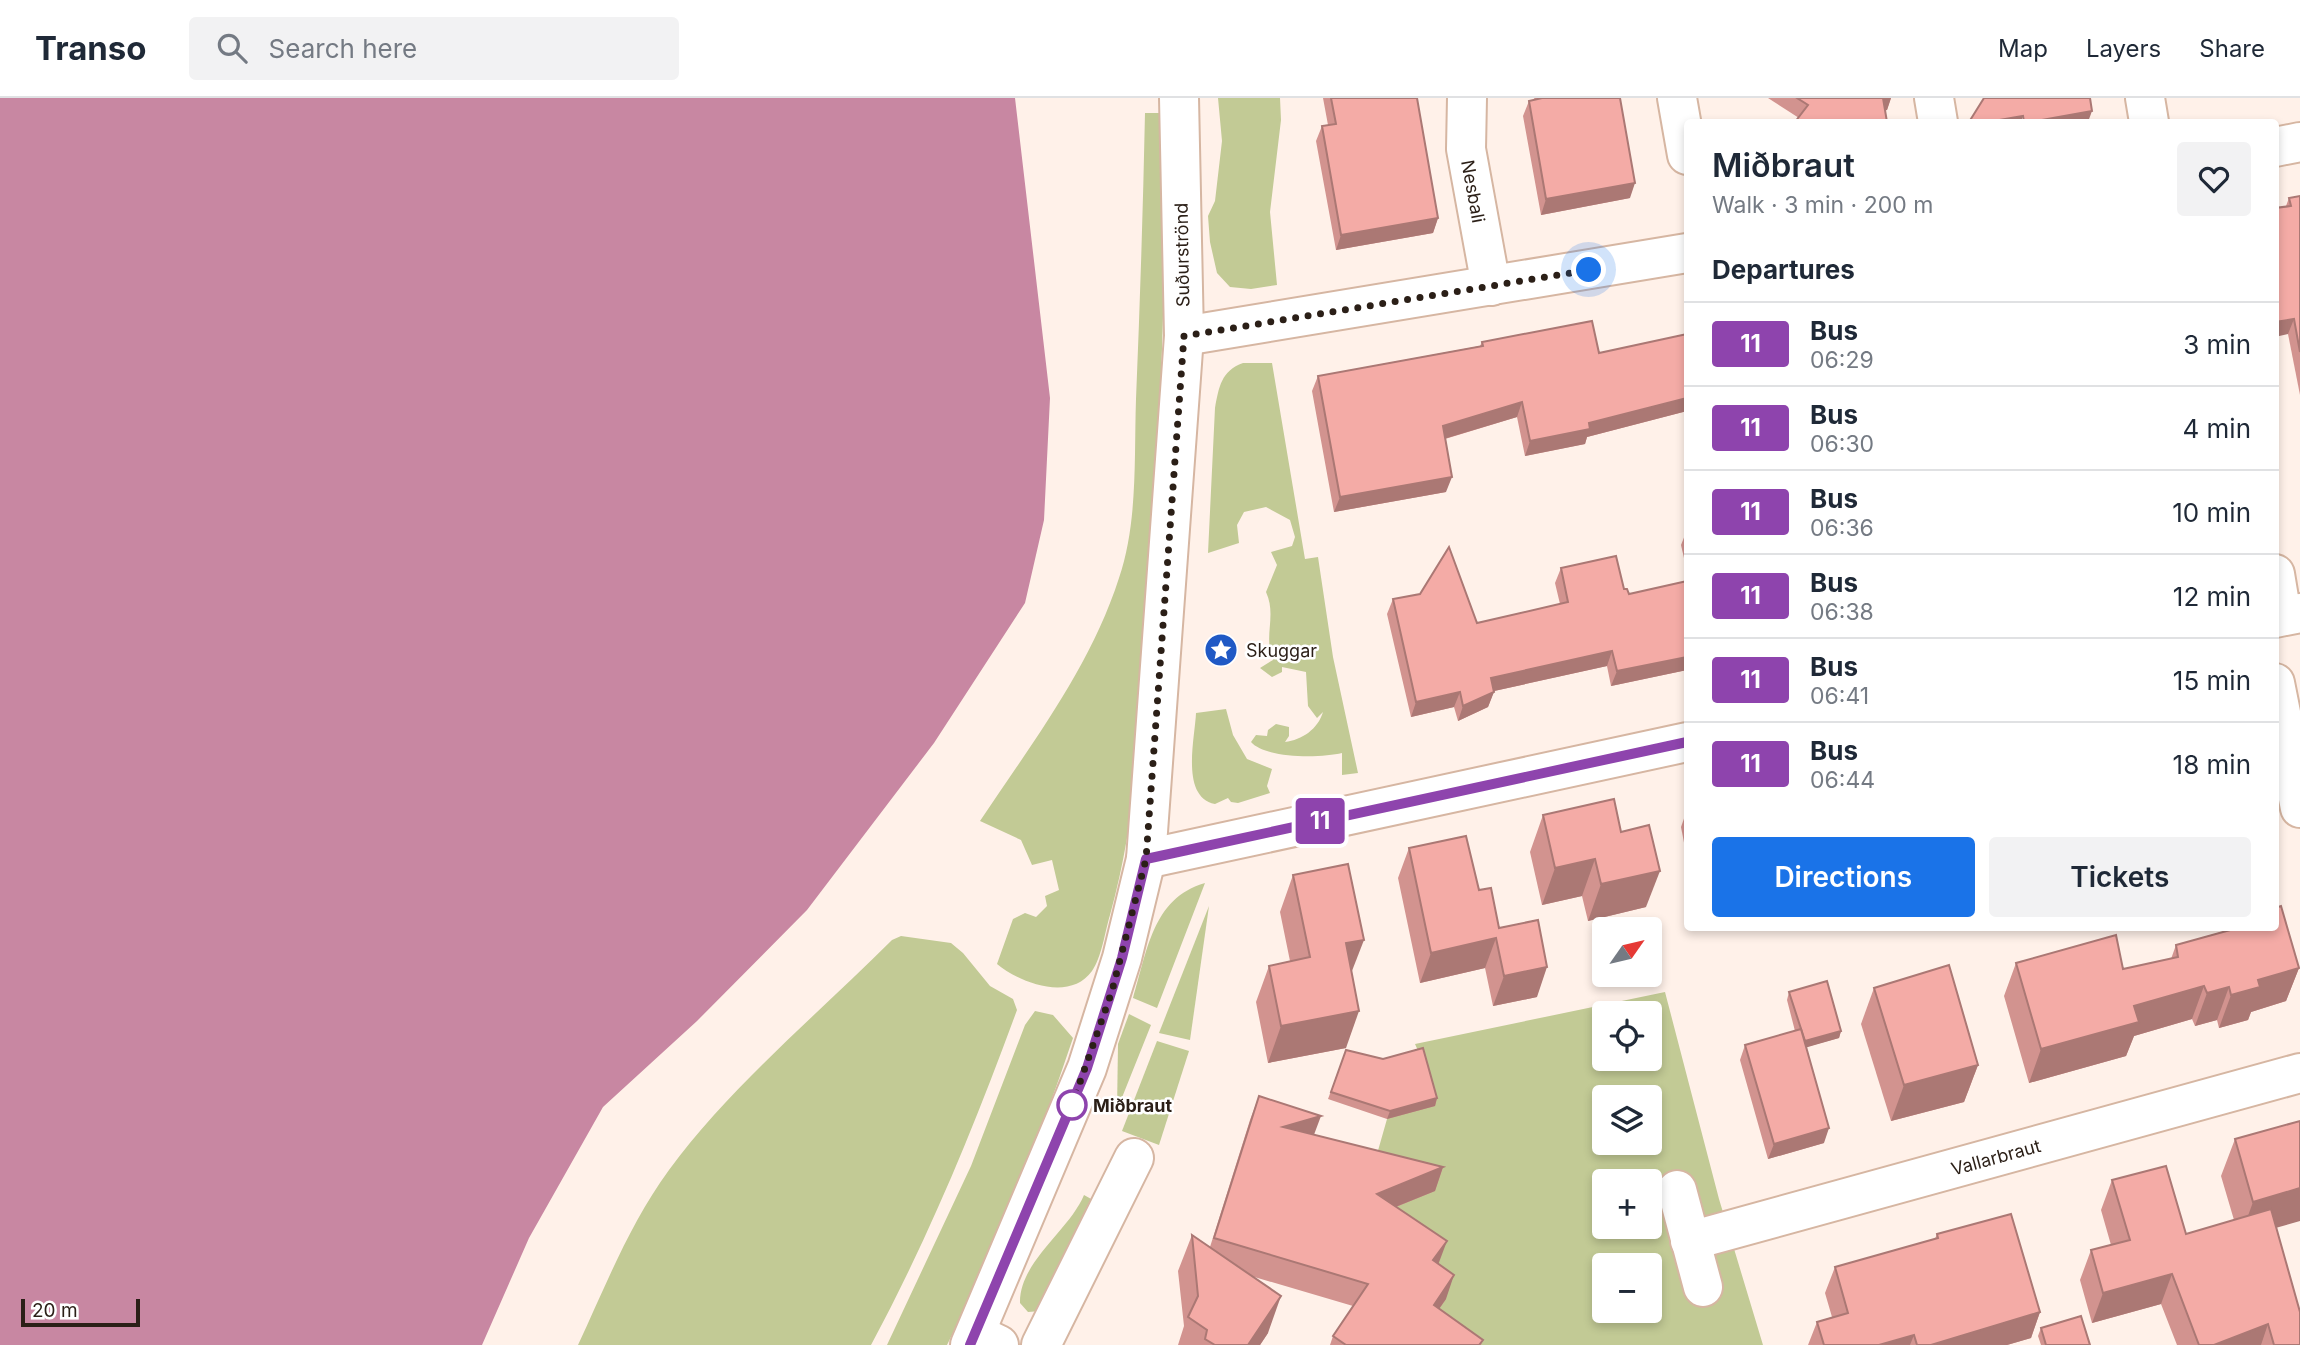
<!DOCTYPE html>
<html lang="en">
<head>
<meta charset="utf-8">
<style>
	body { margin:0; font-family:Inter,sans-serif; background:#f2f2f3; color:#1f2937; height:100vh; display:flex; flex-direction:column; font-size:26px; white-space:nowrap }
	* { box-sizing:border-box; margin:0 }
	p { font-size:23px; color:#747a83 }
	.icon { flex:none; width:38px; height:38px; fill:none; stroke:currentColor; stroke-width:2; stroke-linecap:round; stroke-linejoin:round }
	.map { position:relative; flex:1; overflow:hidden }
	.panel { position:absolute; left:1684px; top:21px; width:595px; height:812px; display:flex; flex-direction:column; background:#fff; border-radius:7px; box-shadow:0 4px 10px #0003 }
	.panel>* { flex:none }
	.badge { padding:0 14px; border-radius:5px; font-size:24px; line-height:46px }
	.needle { width:46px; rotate:56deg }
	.controls { position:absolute; left:1592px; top:819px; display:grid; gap:14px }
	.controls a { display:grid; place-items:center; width:70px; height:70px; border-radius:7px; background:#fff; box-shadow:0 4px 10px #0003; font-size:35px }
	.scale { position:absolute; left:21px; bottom:18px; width:119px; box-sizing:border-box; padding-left:7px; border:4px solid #2b1f17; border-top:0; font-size:19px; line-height:24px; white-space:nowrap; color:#2b1f17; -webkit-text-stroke:5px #fff; paint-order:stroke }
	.you { position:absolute; width:35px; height:35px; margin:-18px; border:5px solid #fff; border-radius:50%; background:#1a73e8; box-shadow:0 0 0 10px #1a73e833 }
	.map>.badge { position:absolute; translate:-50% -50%; box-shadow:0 0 0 4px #fff }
	h2 { padding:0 28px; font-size:26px; line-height:63px }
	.round { display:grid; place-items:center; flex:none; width:74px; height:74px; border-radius:7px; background:#f2f2f3 }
	.summary { display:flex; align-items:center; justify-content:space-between; height:119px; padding:0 28px }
	h1 { font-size:33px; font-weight:600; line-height:52px }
	.primary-button { display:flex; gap:14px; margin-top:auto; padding:14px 28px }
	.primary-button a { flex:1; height:80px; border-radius:7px; background:#1a73e8; color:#fff; font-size:28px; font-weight:600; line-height:80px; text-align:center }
	.primary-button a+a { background:#f2f2f3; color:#1f2937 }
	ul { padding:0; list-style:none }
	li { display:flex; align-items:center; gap:21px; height:84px; padding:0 28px; border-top:2px solid #e0e1e3 }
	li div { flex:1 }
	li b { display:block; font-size:26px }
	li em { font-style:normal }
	li .badge { min-width:77px; font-weight:700; text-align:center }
	header { display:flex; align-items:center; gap:42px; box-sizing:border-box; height:98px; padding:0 35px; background:#fff; border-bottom:2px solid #e0e1e3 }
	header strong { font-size:33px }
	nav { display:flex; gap:38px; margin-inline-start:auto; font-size:24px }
	.search { width:490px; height:63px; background:#f2f2f3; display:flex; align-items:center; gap:18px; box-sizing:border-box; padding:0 24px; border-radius:7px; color:#747a83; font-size:26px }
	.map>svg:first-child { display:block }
	.green { fill:#c2ca95; fill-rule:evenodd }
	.water { fill:#c887a2 }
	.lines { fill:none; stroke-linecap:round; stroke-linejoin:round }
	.street-casing { stroke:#d6b6a2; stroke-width:42 }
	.secondary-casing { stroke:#d6b6a2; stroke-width:42 }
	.street { stroke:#fff; stroke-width:38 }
	.secondary { stroke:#fff; stroke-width:38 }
	.wall { fill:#d2938f }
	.shaded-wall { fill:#ab7874 }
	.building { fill:#f4aba6; stroke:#ab7874; stroke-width:2 }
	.line-casing { stroke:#fff; stroke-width:16 }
	.line { stroke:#8e44ad; stroke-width:10 }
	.walk { stroke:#2b1f17; stroke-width:7; stroke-dasharray:0 12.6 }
	.stop-dot { fill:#fff; stroke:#8e44ad; stroke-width:3.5 }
	.labels { text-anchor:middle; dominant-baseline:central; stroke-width:5; stroke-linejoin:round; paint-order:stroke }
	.street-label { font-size:18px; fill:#2b1f17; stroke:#fff }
	.poi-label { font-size:18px; fill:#2b1f17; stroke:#fff; text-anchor:start }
	.stop-label { font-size:18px; font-weight:bold; fill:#2b1f17; stroke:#fff; text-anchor:start }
</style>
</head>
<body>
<header>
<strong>Transo</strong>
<div class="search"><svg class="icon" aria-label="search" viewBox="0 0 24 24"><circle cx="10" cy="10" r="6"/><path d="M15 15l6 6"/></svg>Search here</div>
<nav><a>Map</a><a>Layers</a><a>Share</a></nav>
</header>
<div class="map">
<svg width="2300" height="1247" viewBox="0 0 2300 1247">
	<rect width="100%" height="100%" fill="#fff1e9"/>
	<g class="green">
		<polygon points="1218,0 1280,0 1281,22 1270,114 1277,187 1251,191 1230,189 1217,175 1210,144 1208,118 1215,103 1222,43"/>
		<path d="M 1145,15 L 1160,15 C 1170,174 1159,328 1149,486 C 1142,598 1140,709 1110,817 C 1105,833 1102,859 1092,873 C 1070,904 1020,885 997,866 L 1013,821 L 1025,815 L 1036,819 L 1047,808 L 1045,798 L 1059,792 L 1052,762 L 1032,767 L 1021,742 L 980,723 C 1032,645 1090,570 1119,480 C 1138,425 1134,359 1136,301 C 1140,206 1143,111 1145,15 Z"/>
		<path d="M 1243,265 L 1272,265 L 1305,461 L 1318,459 L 1333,559 L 1358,675 L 1342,677 L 1342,655 C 1321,660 1266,661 1251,644 L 1256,637 L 1267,638 L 1268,632 L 1276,626 L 1289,629 L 1289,638 L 1285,644 C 1302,642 1318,631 1323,614 L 1317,620 L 1308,608 L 1306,574 L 1282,569 L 1282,574 L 1272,579 L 1260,570 L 1273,562 C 1263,538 1277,518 1266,494 L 1277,467 L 1271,454 L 1292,448 L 1295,439 L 1290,422 L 1266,409 L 1244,414 L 1237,427 L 1239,445 L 1208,455 L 1215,310 C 1219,289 1221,273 1243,265 Z"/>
		<path d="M 1226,611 L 1233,637 L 1247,661 L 1272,671 L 1267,688 L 1270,695 L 1238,705 L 1231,704 L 1228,700 L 1215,706 C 1180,699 1195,640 1196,615 Z"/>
		<path d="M 1205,785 L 1157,910 L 1133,900 C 1147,855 1152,800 1205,785 Z"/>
		<polygon points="1209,808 1190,942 1159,935"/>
		<path d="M 901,838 L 951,845 L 963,855 L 990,888 L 1013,901 L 1017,912 C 975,1027 929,1139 871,1247 L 578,1247 C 606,1187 629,1127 669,1072 C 729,990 819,915 892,842 Z"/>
		<path d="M 1665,894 L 1719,1101 L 1763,1247 L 1447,1247 L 1346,1165 L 1387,1021 L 1420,957 L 1415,946 ZM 1605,915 L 1650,915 L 1650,961 L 1605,961 ZM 1605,999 L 1650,999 L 1650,1045 L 1605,1045 ZM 1605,1083 L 1650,1083 L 1650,1129 L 1605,1129 ZM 1605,1167 L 1650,1167 L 1650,1213 L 1605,1213 Z"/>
		<path d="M 1035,913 L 1053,917 L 1073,940 C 1038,1045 996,1148 947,1247 L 887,1247 L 971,1068 L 1025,927 Z"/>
		<polygon points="1129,916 1151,927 1117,1012 1118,946"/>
		<polygon points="1157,943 1189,953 1159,1047 1122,1033"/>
		<path d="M 1084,1097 L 1093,1102 L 1041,1213 L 1028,1214 L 1020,1205 C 1019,1164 1069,1133 1084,1097 Z"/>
	</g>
	<polygon class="water" points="0,0 1015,0 1050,300 1044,422 1025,505 934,645 807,812 697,923 603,1009 529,1140 482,1247 0,1247"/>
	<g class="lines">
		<defs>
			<g id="street">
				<path id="s1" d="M 1467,0 L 1466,51 L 1491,188"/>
				<polyline points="1677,0 1687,57"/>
				<polyline points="1934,0 1938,24"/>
				<polyline points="2145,0 2149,24"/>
				<polyline points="2275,49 2300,44"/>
				<polyline points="1184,238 1687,155"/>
				<polyline points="2275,476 2282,518"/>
				<polyline points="2275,585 2300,710"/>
				<polyline points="1677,1092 1703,1189"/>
				<path id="s2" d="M 1690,1143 L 2300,975"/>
				<polyline points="976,1236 999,1247"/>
				<polyline points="1041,1247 1134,1060"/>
			</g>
			<g id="secondary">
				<polyline points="2275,520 2300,515"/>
				<polyline points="1146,761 1687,644"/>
				<polyline points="970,1247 1087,970 1122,860 1146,761 1184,238 1179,0"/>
			</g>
		</defs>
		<use href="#street" class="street-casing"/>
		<use href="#secondary" class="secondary-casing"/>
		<use href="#street" class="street"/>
		<use href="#secondary" class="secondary"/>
	</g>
	<g class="wall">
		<polygon points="1323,0 1417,0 1438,120 1433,135 1336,152 1316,43 1322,28 1328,27"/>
		<polygon points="1534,0 1620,0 1630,100 1541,117 1523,18 1529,3 1535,2"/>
		<polygon points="1768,0 1891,0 1887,12 1799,20"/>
		<polygon points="2300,98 2300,297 2288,236 2286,108 2289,100"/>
		<polygon points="1687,236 1687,313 1587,339 1585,346 1525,358 1517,319 1445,341 1446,394 1334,414 1312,293 1318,278 1480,248 1482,244 1599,255"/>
		<polygon points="1687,432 1687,473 1681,447"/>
		<polygon points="1561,470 1624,491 1629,496 1687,483 1687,572 1611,588 1607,568 1494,593 1488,609 1458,623 1454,609 1411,619 1387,516 1393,501 1477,525 1560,506 1555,485"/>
		<polygon points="1687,712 1687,760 1681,729"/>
		<polygon points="1543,717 1621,734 1646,809 1588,823 1582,798 1542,807 1530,754"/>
		<polygon points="1409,750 1479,792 1537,899 1493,908 1485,870 1420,885 1398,780"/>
		<polygon points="1293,777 1352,874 1346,950 1268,965 1256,904 1269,868 1290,863 1280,814"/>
		<polygon points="2229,830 2275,830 2299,870 2286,903 2251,914 2248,922 2219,930 2217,922 2195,928 2192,921 2134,938 2126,958 2029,985 2004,898 2016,865 2123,871 2171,861 2176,847 2228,832"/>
		<polygon points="1874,890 1978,967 1964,1004 1891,1023 1861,926"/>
		<polygon points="1789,894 1841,933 1839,940 1806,949 1824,1045 1768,1061 1740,962 1745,947 1795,933 1787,902"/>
		<polygon points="1346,952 1437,1000 1435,1008 1387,1021 1328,1001"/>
		<polygon points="1259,998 1314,1037 1443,1069 1435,1093 1396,1109 1439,1166 1446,1201 1439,1211 1483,1242 1481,1247 1330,1247 1333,1238 1353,1208 1251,1178 1268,1235 1260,1247 1178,1247 1184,1228 1178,1173 1192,1137 1210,1149 1250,1022"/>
		<polygon points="2235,1041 2276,1130 2300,1247 2177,1247 2161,1206 2092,1225 2080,1182 2091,1152 2111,1147 2101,1112 2112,1082 2186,1136 2234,1122 2221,1078"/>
		<polygon points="1937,1136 2040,1214 2031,1240 2007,1247 1808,1247 1817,1224 1832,1219 1825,1195 1835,1169 1935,1141"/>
		<polygon points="2041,1230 2090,1247 2041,1247 2038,1238"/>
	</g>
	<g class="shaded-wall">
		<polygon points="1882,0 1891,0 1887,12 1877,14"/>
		<polygon points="2092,13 2088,24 2031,24"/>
		<polygon points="2023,18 2021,24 1988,24"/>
		<polygon points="1635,85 1630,100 1541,117 1546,101"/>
		<polygon points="1438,120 1433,135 1336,152 1341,137"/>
		<polygon points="2294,221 2288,236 2275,239 2275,224"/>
		<polygon points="1687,300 1687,313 1587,339 1585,346 1525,358 1530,343 1589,325"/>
		<polygon points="1522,304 1517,319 1437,343 1443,328"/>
		<polygon points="1452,379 1446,394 1334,414 1340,399"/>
		<polygon points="1612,553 1607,568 1485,595 1491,580"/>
		<polygon points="1687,559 1687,572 1611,588 1617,573"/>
		<polygon points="1460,594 1454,609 1411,619 1416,604"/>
		<polygon points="1494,594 1488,609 1458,623 1463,608"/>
		<polygon points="1595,761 1582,798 1542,807 1555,770"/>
		<polygon points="1660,773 1646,809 1588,823 1601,786"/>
		<polygon points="1496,840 1485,870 1420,885 1431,855"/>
		<polygon points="1364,842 1350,878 1346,845"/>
		<polygon points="1547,869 1537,899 1493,908 1504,878"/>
		<polygon points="2299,870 2286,903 2251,914 2248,922 2219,930 2231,897 2258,882"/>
		<polygon points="2204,888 2192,921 2134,938 2126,958 2029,985 2041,951 2134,908"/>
		<polygon points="2229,889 2217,922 2195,928 2207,895"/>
		<polygon points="1359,913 1346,950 1268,965 1281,928"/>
		<polygon points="1841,933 1839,940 1801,951 1803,943"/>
		<polygon points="1978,967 1964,1004 1891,1023 1904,987"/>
		<polygon points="1437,1000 1435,1008 1387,1021 1390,1013"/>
		<polygon points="1321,1018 1312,1042 1283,1029"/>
		<polygon points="1829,1030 1824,1045 1768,1061 1774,1046"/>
		<polygon points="1443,1069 1435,1093 1368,1120 1377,1096"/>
		<polygon points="2300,1090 2300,1123 2240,1140 2253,1104"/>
		<polygon points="1447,1143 1438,1167 1433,1162"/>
		<polygon points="2172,1176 2161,1206 2092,1225 2103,1195"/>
		<polygon points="1454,1177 1446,1201 1425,1231 1434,1207"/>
		<polygon points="1281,1198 1268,1235 1260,1247 1248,1247"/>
		<polygon points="2040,1214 2031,1240 2007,1247 1931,1247"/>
		<polygon points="2268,1226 2261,1247 2214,1247"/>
		<polygon points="1914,1237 1910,1247 1879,1247"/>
	</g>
	<g class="building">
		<polygon points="1331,0 1417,0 1438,120 1341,137 1322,28 1336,26"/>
		<polygon points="1542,0 1620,0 1635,85 1546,101 1529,3"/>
		<polygon points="1797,0 1883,0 1887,24 1795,24 1808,7"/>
		<polygon points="1984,0 2090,0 2092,13 2031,24 2024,24 2023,18 1988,24 1969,24"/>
		<polygon points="2300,98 2300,254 2294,221 2275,224 2275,110 2291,108 2289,100"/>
		<polygon points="1592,223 1599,255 1687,236 1687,300 1589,325 1590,331 1530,343 1522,304 1443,328 1452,379 1340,399 1318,278 1483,248 1482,244"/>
		<polygon points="1449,449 1477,525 1568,504 1561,470 1616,458 1624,491 1627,491 1629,496 1687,483 1687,559 1617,573 1612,553 1491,580 1494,594 1463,608 1460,594 1416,604 1393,501 1420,496"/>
		<polygon points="1614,701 1621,734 1649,727 1660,773 1601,786 1595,761 1555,770 1543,717"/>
		<polygon points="1466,738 1479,792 1491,790 1499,830 1538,822 1547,869 1504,878 1496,840 1431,855 1409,750"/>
		<polygon points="1348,766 1364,842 1346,845 1359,913 1281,928 1269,868 1310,859 1293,777"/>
		<polygon points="2281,808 2299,870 2258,882 2260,889 2231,897 2229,889 2207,895 2204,888 2134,908 2139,924 2041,951 2016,865 2116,837 2123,871 2178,859 2176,847 2234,831 2234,830 2275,830 2275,810"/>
		<polygon points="1949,867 1978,967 1904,987 1874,890"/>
		<polygon points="1827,883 1841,933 1805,943 1789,894"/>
		<polygon points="1801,931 1829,1030 1774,1046 1745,947"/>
		<polygon points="1423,950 1437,1000 1390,1013 1331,994 1346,952 1383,961"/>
		<polygon points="1259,998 1321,1018 1283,1029 1443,1069 1377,1096 1447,1143 1433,1162 1454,1177 1434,1207 1483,1242 1479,1247 1346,1247 1333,1238 1368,1186 1214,1140"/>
		<polygon points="2300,1023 2300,1090 2253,1104 2235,1041"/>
		<polygon points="2166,1068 2186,1136 2271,1111 2300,1214 2300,1247 2274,1247 2268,1226 2214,1247 2199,1247 2172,1176 2103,1195 2091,1152 2130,1142 2112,1082"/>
		<polygon points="2011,1116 2040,1214 1931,1247 1917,1247 1914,1237 1879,1247 1824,1247 1817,1224 1848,1215 1835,1169 1938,1140 1937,1136"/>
		<polygon points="1192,1137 1281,1198 1248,1247 1215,1247 1205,1241 1207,1232 1188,1219 1198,1198"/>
		<polygon points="2081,1218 2090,1247 2046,1247 2041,1230"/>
	</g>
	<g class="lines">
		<defs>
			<polyline id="line" points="970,1247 1087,970 1122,860 1146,761 1687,644"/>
		</defs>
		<use href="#line" class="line-casing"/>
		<use href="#line" class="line"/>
		<polyline class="walk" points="1072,1007 1112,893 1146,761 1184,238 1589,172"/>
	</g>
	<defs>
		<symbol id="sight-disc" viewBox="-11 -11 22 22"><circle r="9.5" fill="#2059c5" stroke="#fff"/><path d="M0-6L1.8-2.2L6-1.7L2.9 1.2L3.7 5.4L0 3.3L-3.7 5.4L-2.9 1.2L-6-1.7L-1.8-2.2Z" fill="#fff"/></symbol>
	</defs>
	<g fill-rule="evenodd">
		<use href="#sight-disc" x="1202" y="533" width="38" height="38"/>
	</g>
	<circle class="stop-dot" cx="1072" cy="1007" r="14"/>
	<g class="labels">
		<g class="street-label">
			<text stroke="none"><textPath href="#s1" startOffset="94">Nesbali</textPath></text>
			<text transform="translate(1182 157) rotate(-91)">Suðurströnd</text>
			<text stroke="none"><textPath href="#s2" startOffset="317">Vallarbraut</textPath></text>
		</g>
		<g class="poi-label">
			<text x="1246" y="552">Skuggar</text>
		</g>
		<g class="stop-label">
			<text x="1093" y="1007">Miðbraut</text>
		</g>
	</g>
</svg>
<div class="controls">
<a><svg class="needle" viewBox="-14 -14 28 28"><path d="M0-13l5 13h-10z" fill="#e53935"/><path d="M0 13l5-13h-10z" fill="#747a83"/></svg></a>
<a><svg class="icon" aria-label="locate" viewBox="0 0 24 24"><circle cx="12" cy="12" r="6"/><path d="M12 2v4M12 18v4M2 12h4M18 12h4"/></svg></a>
<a><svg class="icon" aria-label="layers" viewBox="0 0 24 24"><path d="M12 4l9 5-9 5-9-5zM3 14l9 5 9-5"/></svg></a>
<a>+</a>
<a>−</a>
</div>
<div class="scale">20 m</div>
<div class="you" style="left:1589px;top:172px"></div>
<b class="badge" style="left:1320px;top:723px;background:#8e44ad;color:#fff">11</b>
<section class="panel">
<div class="summary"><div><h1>Miðbraut</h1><p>Walk · 3 min · 200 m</p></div><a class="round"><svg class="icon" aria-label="heart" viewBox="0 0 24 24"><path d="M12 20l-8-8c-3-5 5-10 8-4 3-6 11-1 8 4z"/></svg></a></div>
<h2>Departures</h2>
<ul>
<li><span class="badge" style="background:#8e44ad;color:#fff">11</span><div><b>Bus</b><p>06:29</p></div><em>3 min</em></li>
<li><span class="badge" style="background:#8e44ad;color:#fff">11</span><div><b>Bus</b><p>06:30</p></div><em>4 min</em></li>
<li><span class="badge" style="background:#8e44ad;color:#fff">11</span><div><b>Bus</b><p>06:36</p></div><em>10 min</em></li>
<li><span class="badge" style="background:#8e44ad;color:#fff">11</span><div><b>Bus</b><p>06:38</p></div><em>12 min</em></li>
<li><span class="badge" style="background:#8e44ad;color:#fff">11</span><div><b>Bus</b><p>06:41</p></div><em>15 min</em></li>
<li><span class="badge" style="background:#8e44ad;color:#fff">11</span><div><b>Bus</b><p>06:44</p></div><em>18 min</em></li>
</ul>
<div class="primary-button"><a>Directions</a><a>Tickets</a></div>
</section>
</div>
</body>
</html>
